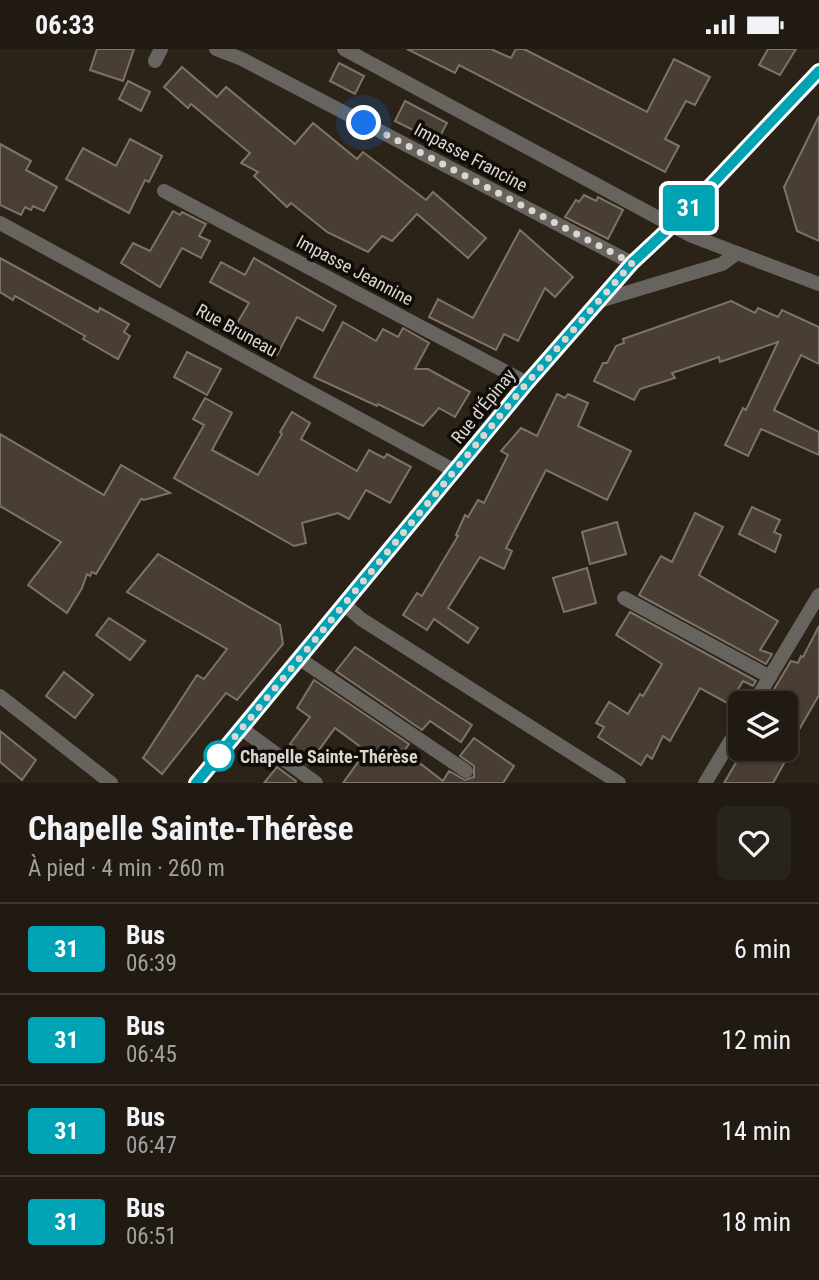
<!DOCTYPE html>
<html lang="fr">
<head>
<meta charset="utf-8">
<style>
	body { margin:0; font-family:"Roboto Condensed",sans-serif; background:#28231b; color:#f1f3f6; height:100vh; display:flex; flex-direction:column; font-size:26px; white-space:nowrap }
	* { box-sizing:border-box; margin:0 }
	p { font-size:23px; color:#a2a19f }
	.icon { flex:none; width:38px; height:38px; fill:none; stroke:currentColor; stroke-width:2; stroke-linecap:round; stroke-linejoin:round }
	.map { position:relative; height:734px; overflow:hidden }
	.drawer { display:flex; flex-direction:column; background:#201a12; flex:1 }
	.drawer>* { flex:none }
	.badge { padding:0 14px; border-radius:5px; font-size:24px; line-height:46px }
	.fabs { position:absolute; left:728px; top:642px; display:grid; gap:14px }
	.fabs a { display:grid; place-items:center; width:70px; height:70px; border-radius:10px; background:#201a12; box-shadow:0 2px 5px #0004,0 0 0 2px #3d3832; font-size:35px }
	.you { position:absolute; width:35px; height:35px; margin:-18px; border:5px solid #fff; border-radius:50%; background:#1a73e8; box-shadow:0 0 0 10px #1a73e833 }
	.map>.badge { position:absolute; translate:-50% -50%; box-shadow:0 0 0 4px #fff }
	.round { display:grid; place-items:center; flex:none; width:74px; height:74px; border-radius:10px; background:#28231b }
	.overview { display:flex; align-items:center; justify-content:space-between; height:119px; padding:0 28px }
	h1 { font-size:33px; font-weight:700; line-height:52px }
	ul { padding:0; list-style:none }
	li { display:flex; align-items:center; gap:21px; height:91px; padding:0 28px; border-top:2px solid #3d3832 }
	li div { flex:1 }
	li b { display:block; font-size:26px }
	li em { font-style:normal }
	li .badge { min-width:77px; font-weight:700; text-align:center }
	.status { display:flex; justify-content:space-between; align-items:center; height:49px; padding:0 35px; background:#201a12; direction:ltr }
	.status svg { height:19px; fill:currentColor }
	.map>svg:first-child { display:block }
	.building { fill:#483e34; stroke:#7e7368; stroke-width:2 }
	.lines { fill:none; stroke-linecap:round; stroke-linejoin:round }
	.street { stroke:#67635e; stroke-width:14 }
	.secondary { stroke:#8e867f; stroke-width:14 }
	.line-casing { stroke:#fff; stroke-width:16 }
	.line { stroke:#00a3b4; stroke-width:10 }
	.walk { stroke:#dcd6d0; stroke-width:7; stroke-dasharray:0 12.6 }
	.stop-dot { fill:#fff; stroke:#00a3b4; stroke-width:3.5 }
	.labels { text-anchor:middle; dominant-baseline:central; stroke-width:7; stroke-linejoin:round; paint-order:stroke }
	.street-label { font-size:18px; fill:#dcd6d0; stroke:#100c08 }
	.stop-label { font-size:18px; font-weight:bold; fill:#dcd6d0; stroke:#100c08; text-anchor:start }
</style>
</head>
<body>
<div class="status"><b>06:33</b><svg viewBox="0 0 49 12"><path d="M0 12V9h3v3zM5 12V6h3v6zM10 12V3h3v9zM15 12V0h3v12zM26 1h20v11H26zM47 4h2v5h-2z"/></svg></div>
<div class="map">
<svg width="819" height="734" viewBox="0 0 819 734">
	<rect width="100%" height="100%" fill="#2b2218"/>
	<g class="building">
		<polygon points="97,0 134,0 123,32 90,21"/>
		<polygon points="407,0 491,0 511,9 516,0 524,0 647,63 674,10 710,28 695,56 686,52 665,90 679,97 665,123 459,16 455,24"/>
		<polygon points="768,0 796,0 780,26 759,16"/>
		<polygon points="339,14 364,27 355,45 330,32"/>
		<polygon points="182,18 217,48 226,38 295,95 313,74 357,110 363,103 426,151 433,143 486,189 468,209 417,165 392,192 382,187 368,203 327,183 291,154 287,158 254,127 258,123 241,114 250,104 191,55 188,59 164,38"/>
		<polygon points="128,32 150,43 141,62 119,50"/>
		<polygon points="405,52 447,74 437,93 395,72"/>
		<polygon points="819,67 819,192 797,182 784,138"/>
		<polygon points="130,90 162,107 149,133 145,131 129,164 66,130 83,99 116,117"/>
		<polygon points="0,95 31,112 26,121 57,138 44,162 33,157 31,161 25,158 21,166 0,156"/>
		<polygon points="584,146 596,152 598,148 623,161 608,190 565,168 576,151 579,153"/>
		<polygon points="173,162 180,166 182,163 206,175 199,187 210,192 201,209 182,199 160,238 121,214 133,194 150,202"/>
		<polygon points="520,181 573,228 555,248 545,239 518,292 504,285 496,301 429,268 438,250 473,269"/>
		<polygon points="0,209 98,263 100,259 129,275 124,283 130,287 118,310 83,290 85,287 15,247 13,251 0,243"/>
		<polygon points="254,209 336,257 323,282 297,268 277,306 242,285 244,281 236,276 249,254 210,233 221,213 245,226"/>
		<polygon points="731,252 755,264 758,259 778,268 782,261 819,278 819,315 801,306 774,361 819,383 819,406 761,380 748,407 725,396 743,359 746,361 778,293 720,313 719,308 672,324 675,329 640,340 634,351 594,332 603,314 607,314 616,297 624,294 623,290"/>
		<polygon points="343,273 376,292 383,280 398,288 403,279 429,294 415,320 428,320 470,343 455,368 439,359 423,377 378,355 377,357 314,328"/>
		<polygon points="187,303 221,320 207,346 174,328"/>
		<polygon points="557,345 565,349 568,345 588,354 578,377 631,402 607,451 546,421 506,499 512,502 504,520 480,508 448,559 478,579 468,594 434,570 427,581 403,566 417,544 422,547 458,487 456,486 465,466 468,468 478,451 484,454 508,406 501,402 521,379 537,387"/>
		<polygon points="205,349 232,364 212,401 258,426 282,385 280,383 292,363 310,374 301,390 357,422 369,401 384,409 387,405 411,418 390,454 366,441 349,470 338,464 302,474 306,494 294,497 174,429 204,376 193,370"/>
		<polygon points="0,385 104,446 121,416 170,444 144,451 141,450 96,525 92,523 90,527 87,525 82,539 67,564 28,536 61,493 0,457"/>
		<polygon points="752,458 780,471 774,483 781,486 775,503 739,485"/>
		<polygon points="695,464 723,478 699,526 778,572 760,601 772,605 766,615 639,546 661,507 672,513"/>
		<polygon points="617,473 626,505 590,515 582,483"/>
		<polygon points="158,505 280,576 283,595 237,651 226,644 162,725 143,709 197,626 204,630 227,600 127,543"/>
		<polygon points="587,519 596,554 564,563 553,529"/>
		<polygon points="630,563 756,632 753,637 743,632 729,655 700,639 670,692 663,687 652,710 647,706 641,716 598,688 604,678 596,674 609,653 628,665 640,645 643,647 662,615 616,586"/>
		<polygon points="109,569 145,592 130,611 96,586"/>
		<polygon points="819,577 819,646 788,700 792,700 773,734 724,734 744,700 786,700 786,654 770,647 791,612 798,614 801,607 803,608"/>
		<polygon points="355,598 472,676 461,693 430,672 422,681 336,622"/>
		<polygon points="64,623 93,646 75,669 46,647"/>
		<polygon points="314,631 409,695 404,702 443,732 449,722 465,731 474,728 474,717 460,707 474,689 514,717 503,734 343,734 366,702 335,679 308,716 289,702 293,697 290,695 310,668 297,659"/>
		<polygon points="0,682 36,711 22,731 0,713"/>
		<polygon points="277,718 296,732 295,734 264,734"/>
	</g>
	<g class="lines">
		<g class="street">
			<polyline points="216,0 242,10 632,214"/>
			<polyline points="344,0 692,187 819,235"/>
			<polyline points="155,12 161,0"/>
			<polyline points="164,142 527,334"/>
			<polyline points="0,174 455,422"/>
			<polyline points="599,252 722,215 737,204"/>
			<polyline points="624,549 770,628"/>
			<polyline points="345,556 361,570 619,734"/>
			<polyline points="300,610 466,722"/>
			<polyline points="0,647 111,734"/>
			<polyline points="754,654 819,546"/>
			<polyline points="242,680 316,734"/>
			<polyline points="705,734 740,676"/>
		</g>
		<polyline class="secondary" points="196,734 527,334 632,214 678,171 819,22"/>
	</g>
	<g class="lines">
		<defs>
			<polyline id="line" points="196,734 527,334 632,214 678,171 819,22"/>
		</defs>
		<use href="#line" class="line-casing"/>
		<use href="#line" class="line"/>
		<polyline class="walk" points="219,707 527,334 632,214 364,74"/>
	</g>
	<circle class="stop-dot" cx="219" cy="707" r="14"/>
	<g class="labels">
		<g class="street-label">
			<text transform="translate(471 108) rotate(28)">Impasse Francine</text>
			<text transform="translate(355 221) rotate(28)">Impasse Jeannine</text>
			<text transform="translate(237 281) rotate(29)">Rue Bruneau</text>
			<text transform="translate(483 357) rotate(-51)">Rue d'Épinay</text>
		</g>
		<g class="stop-label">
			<text x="240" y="707">Chapelle Sainte-Thérèse</text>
		</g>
	</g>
</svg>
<div class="fabs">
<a><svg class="icon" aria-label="layers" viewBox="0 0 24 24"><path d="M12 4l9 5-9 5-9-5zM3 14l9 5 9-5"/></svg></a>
</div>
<div class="you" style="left:364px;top:74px"></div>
<b class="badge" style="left:689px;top:159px;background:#00a3b4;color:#fff">31</b>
</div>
<section class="drawer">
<div class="overview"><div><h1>Chapelle Sainte-Thérèse</h1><p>À pied · 4 min · 260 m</p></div><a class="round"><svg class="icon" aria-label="heart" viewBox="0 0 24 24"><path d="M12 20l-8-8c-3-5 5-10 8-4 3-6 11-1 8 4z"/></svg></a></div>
<ul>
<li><span class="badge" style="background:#00a3b4;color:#fff">31</span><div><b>Bus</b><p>06:39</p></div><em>6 min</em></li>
<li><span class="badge" style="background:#00a3b4;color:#fff">31</span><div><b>Bus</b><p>06:45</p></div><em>12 min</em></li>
<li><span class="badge" style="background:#00a3b4;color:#fff">31</span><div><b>Bus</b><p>06:47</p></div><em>14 min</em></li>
<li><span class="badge" style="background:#00a3b4;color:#fff">31</span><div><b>Bus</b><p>06:51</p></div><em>18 min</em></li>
</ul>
</section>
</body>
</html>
